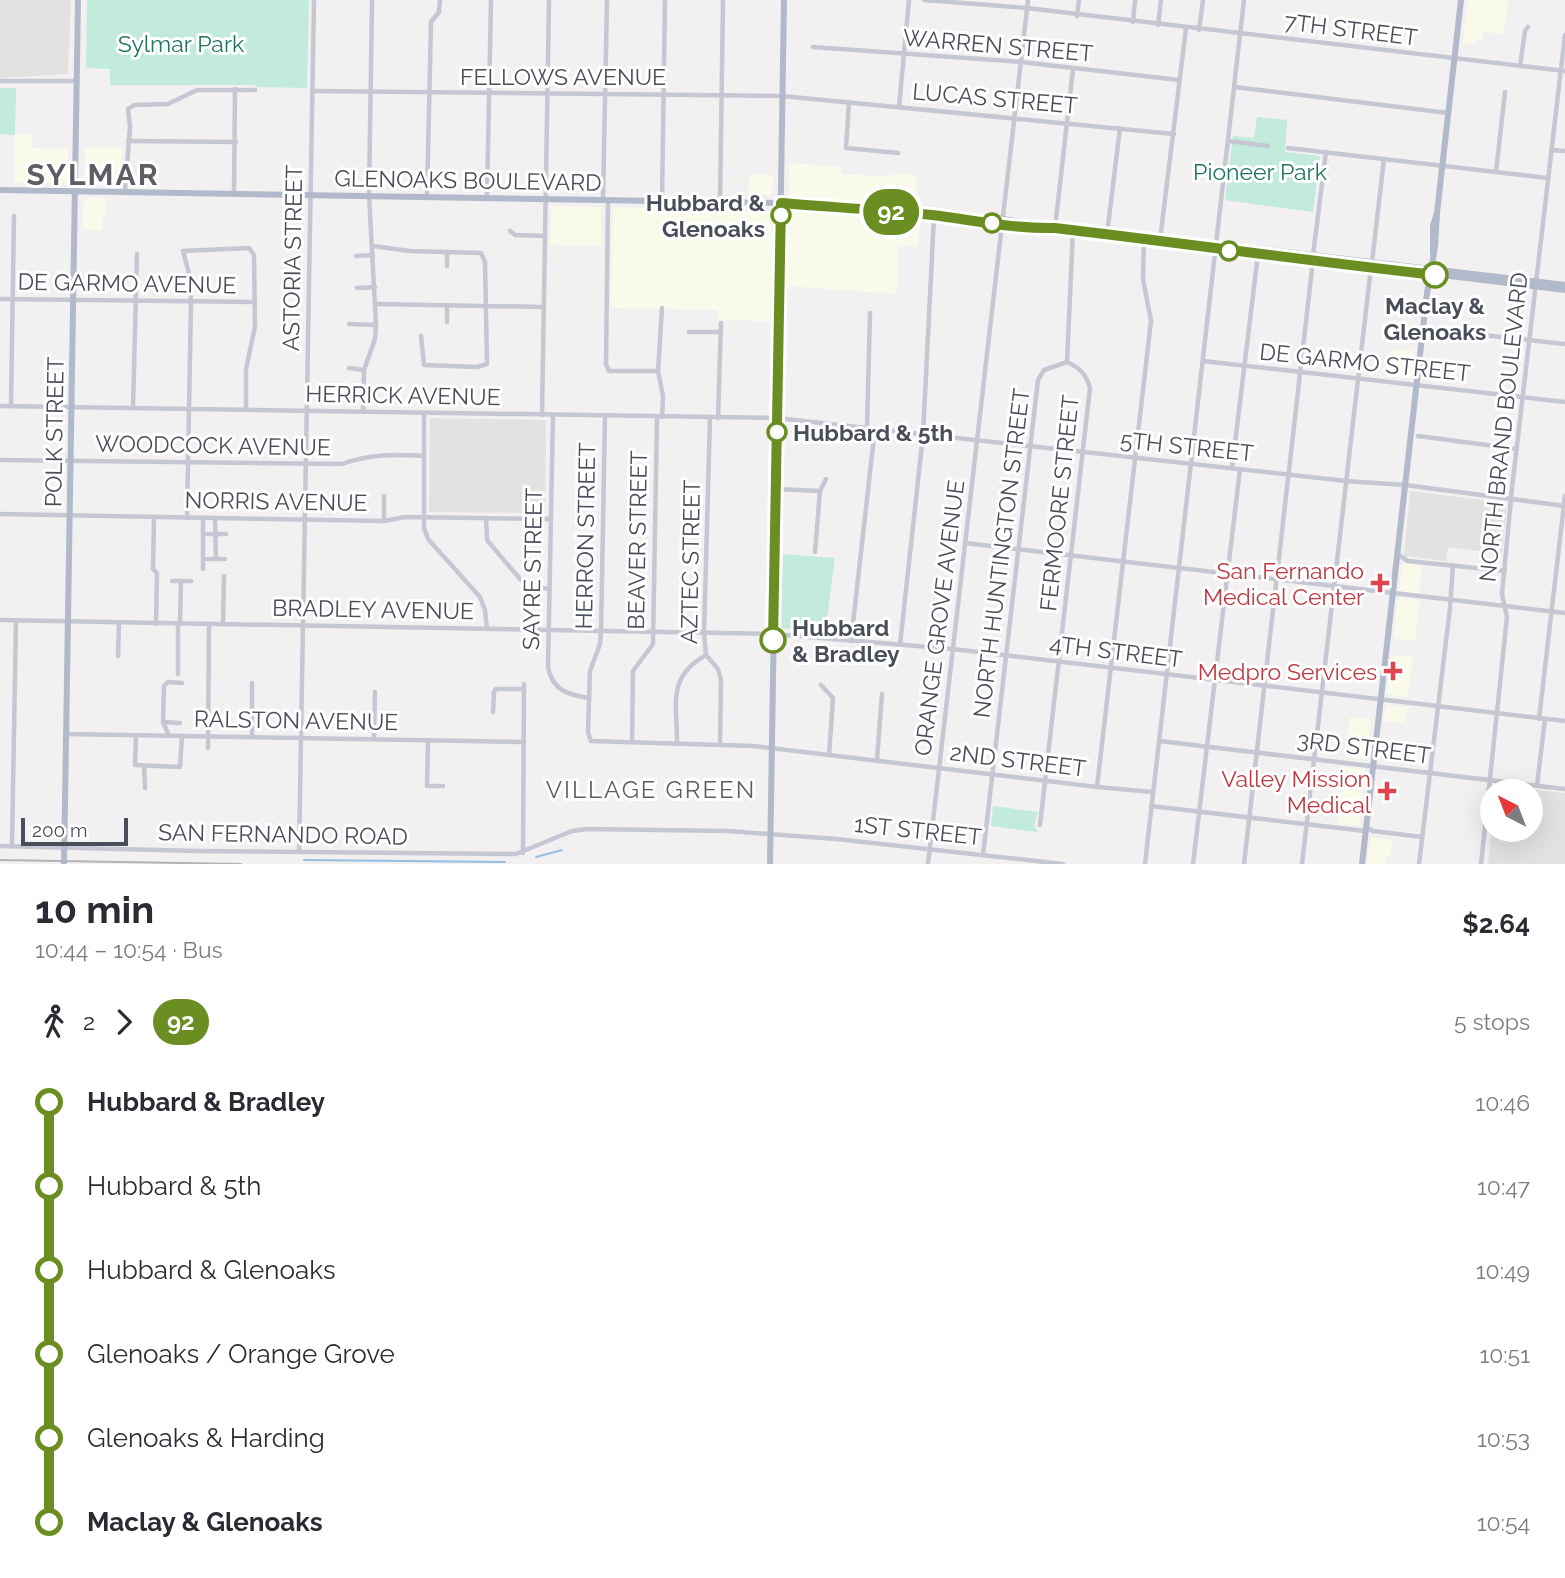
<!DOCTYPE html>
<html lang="en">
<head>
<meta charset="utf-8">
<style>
	body { margin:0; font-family:Raleway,sans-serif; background:#f2f2f3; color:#2b2b33; height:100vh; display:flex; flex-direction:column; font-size:26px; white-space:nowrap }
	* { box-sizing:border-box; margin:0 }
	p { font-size:23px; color:#7c7c81 }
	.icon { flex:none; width:38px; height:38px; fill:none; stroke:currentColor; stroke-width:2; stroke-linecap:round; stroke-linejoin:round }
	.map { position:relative; height:864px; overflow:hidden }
	.details { display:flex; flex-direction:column; background:#fff; flex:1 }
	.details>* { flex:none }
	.badge { padding:0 14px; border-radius:23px; font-size:24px; line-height:46px }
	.needle { width:46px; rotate:318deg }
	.fabs { position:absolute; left:1480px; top:779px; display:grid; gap:14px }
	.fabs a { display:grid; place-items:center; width:63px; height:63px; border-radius:50%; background:#fff; box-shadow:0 7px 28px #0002; font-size:35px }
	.scale { position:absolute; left:21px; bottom:18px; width:107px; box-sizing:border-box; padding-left:7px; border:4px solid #4a4e5b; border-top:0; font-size:19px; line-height:24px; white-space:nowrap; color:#4a4e5b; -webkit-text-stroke:5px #fff; paint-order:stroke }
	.map>.badge { position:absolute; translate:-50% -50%; box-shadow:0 0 0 4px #fff }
	.legs { display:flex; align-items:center; gap:10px; height:77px; padding:0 35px; font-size:23px }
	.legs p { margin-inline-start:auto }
	.overview { display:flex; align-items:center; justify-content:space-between; height:119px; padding:0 35px }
	h1 { font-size:38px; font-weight:700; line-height:52px }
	ul { padding:0 35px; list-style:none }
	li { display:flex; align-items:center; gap:24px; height:84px; font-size:26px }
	li i { display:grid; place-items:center; width:10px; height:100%; margin:0 9px; background:currentColor }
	li i::after { content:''; width:18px; height:18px; margin:-9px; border:5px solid; border-radius:50%; background:#fff }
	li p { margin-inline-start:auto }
	li:first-child i { background:linear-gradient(#0000 50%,currentColor 0) }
	li:last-child i { background:linear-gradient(currentColor 50%,#0000 0) }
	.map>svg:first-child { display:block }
	.commercial { fill:#fafaeb }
	.education { fill:#e3e2e1 }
	.green { fill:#c3ebdc }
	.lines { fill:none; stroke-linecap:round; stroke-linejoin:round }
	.stream { stroke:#95bfe3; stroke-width:2 }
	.minor { stroke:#c5c8d3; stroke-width:4.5 }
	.major { stroke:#b2b9cb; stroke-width:6 }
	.rail { stroke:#b2b3b9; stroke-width:2 }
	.line-1-casing { stroke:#fff; stroke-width:16 }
	.line-1 { stroke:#6b8e23; stroke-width:10 }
	.stop-1-dot { fill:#fff; stroke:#6b8e23; stroke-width:3.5 }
	.health-dot { fill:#e0444e; stroke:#fff; stroke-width:2.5 }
	.labels { text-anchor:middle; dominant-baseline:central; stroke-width:6; stroke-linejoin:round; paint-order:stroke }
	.street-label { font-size:23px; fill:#4a4e5b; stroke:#fff }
	.park-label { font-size:23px; fill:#217661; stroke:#fff }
	.stop-label { font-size:23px; font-weight:bold; fill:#4a4e5b; stroke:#fff; text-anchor:start }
	.health-label { font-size:23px; fill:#be3a42; stroke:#fff; text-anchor:end }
	.neighbourhood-label { font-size:24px; letter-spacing:2px; fill:#5d5e64; stroke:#fff }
	.district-label { font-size:30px; font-weight:bold; letter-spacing:2px; fill:#5d5e64; stroke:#fff }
</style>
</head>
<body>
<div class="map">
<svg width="1565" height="864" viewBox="0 0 1565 864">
	<rect width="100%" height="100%" fill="#f2f0f0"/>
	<g class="commercial">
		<polygon points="1468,0 1508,0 1504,34 1483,32 1482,40 1477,39 1476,44 1463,43"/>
		<polygon points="15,135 32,135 31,148 68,149 68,182 14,183"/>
		<polygon points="85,147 122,147 121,183 84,184"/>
		<polygon points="789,163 842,167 842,174 889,177 889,173 917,175 914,207 789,197"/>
		<polygon points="749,175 773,175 772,194 748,195"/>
		<polygon points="91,197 106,198 106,217 103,217 102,230 83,230 83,202"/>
		<polygon points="551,206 601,207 601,246 550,245"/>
		<polygon points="613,207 771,211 773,271 770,321 718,320 717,310 610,308"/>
		<polygon points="789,211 920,221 918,247 898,246 897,294 787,286"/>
		<polygon points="1391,349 1414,351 1411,379 1388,376"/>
		<polygon points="1403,563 1422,565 1419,594 1399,591"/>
		<polygon points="1398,598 1420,600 1415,641 1394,638"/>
		<polygon points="1392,655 1413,657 1408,697 1387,694"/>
		<polygon points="1386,705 1407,707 1405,723 1384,721"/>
		<polygon points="1350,717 1371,719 1366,760 1345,757"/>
		<polygon points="1344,767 1365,769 1359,826 1337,823"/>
		<polygon points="1371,837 1392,840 1390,857 1386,857 1386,864 1367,864"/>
	</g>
	<g class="education">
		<polygon points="0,0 71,0 68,74 0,78"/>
		<polygon points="430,418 546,420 545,513 429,512"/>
		<polygon points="1410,491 1505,503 1507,506 1502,554 1448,547 1446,561 1404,556"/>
		<polygon points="1497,786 1565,793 1565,864 1488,864 1493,821 1493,830 1531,830 1531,791 1496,791"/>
	</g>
	<g class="green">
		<polygon points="87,0 309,0 307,88 256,87 255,85 110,85 110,69 86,68"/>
		<polygon points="0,88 16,88 15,135 0,134"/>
		<polygon points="1257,117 1287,120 1285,152 1320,156 1313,212 1225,200 1233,136 1254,138"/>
		<polygon points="783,554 835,558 825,633 780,628"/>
		<polygon points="993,806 1038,812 1034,825 1038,832 991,826"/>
	</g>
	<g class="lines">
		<g class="stream">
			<polyline points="536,857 562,850"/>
			<polyline points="304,860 505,862"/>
		</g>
		<g class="minor">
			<polyline points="924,0 1027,8 1565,71"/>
			<polyline points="1077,16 1079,0"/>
			<polyline points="1133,22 1135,0"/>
			<polyline points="1158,25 1161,0"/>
			<polyline points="1199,30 1203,0"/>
			<polyline points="813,47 1021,62 1179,80"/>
			<polyline points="1520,66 1525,31 1528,27"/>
			<polyline points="0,81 77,81"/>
			<polyline points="1235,87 1448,113"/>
			<polyline points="313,91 782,96 1174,134"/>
			<polyline points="849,102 846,148 898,153"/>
			<polyline points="899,107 909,0"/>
			<polyline points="128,141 236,142"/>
			<polyline points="1228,141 1268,146"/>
			<polyline points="1288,148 1548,178"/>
			<polyline points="1552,150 1565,151"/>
			<polyline points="1496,172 1505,92"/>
			<polyline points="125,191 130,127 128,109 134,105 168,104 197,90 255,90"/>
			<polyline points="234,193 235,89"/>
			<polyline points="427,197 431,22 439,12 440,0"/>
			<polyline points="487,197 491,0"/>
			<polyline points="603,200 607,0"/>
			<polyline points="608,200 606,364 609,371 658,371"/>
			<polyline points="662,201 665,0"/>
			<polyline points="720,202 723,0"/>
			<polyline points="1055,228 1073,69"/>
			<polyline points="510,231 515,235 545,236"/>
			<polyline points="1107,234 1120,128"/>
			<polyline points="1160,240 1186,28"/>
			<polyline points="373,246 410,251 481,253 485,262 487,364 477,367 424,365 421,336"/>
			<polyline points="447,252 447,266"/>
			<polyline points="1313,255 1326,152"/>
			<polyline points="356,256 373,255"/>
			<polyline points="1372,262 1384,159"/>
			<polyline points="357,288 375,287"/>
			<polyline points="0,299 254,302"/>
			<polyline points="376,304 544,307"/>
			<polyline points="447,322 447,305"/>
			<polyline points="349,324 376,325"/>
			<polyline points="1428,329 1565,344"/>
			<polyline points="689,332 720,332"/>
			<polyline points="1203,361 1565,402"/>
			<polyline points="349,368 364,370"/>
			<polyline points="0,406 777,418 1346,481 1405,485 1565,506"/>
			<polyline points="11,406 14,216"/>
			<polyline points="133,407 137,254"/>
			<polyline points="363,412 364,370 375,339 376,325 369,195 372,0"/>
			<polyline points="424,413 424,528 428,539 480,597 485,610 487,629"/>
			<polyline points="542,415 549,0"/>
			<path d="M 553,415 L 548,667 C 552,690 568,695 589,698"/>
			<polyline points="605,416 601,632 600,644 590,671 588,732 591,741 754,746 1097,787 1153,792"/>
			<polyline points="662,417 663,396 658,371 662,308"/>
			<polyline points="710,418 704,633 706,655 718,669 721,680 720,744"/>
			<polyline points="718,418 721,323"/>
			<polyline points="867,427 870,313"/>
			<polyline points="1418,436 1517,449"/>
			<path d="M 0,460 L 342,464 C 369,454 395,454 424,456"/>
			<polyline points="1232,468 1258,254"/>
			<polyline points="776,489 820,491"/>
			<polyline points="0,514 384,521 405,517 551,519"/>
			<polyline points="154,517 153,569 157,573 156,624"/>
			<polyline points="187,518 191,302 190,277 183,251 249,248 254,255 255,327 246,369 246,410"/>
			<polyline points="203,518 203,569"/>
			<polyline points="486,518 487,540 520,579 529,586 549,589"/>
			<polyline points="384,521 384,496"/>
			<polyline points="207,534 226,534"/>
			<polyline points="965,543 1565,613"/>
			<polyline points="815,552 820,491 826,479"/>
			<polyline points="1397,554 1408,561 1505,571"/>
			<polyline points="207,559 216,559 215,518"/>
			<polyline points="216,559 225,559"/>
			<polyline points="172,581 191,581"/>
			<polyline points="0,620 773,634 953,649 1565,721"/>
			<polyline points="180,624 181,581"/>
			<polyline points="223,624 224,576"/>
			<polyline points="851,641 875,428"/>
			<polyline points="900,645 923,435 934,216"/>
			<polyline points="118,656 119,623"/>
			<polyline points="178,674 178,624"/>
			<polyline points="821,685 833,698 829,755"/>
			<polyline points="493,712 494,692 496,689 524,689"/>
			<polyline points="1539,719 1565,496"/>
			<polyline points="163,722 180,723"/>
			<polyline points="66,734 524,742"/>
			<polyline points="136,735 135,765 180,767 182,736"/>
			<polyline points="169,736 163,722 164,686 168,682 182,683"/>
			<polyline points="252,737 252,683"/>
			<polyline points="374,739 375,692"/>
			<polyline points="428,740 427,786 443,786"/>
			<polyline points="1159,741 1565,789"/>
			<polyline points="632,742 633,671 653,644 657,417"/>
			<path d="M 677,743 C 677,703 667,677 706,655"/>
			<polyline points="208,748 209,624"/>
			<polyline points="877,760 882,694"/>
			<polyline points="144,766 145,788"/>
			<polyline points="1537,785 1545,719"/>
			<polyline points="1097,787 1151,321 1143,279 1144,238"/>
			<polyline points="1151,806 1365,831"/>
			<path d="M 1040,825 L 1090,388 C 1086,374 1080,368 1067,362"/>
			<polyline points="1366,827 1373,831 1422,837"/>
			<polyline points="0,846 197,851 516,854 572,831 587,829 728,831 836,839 1063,864"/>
			<polyline points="12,846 16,620"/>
			<polyline points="299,852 314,0"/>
			<polyline points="523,853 524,684"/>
			<polyline points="983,855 1038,380 1044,370 1067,362 1073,230"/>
			<polyline points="928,864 1028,0"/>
			<polyline points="1145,864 1244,0"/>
			<polyline points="1193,864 1240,469"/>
			<polyline points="1244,864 1313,260"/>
			<polyline points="1302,864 1371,267"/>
			<polyline points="1419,864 1450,608 1453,565"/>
			<polyline points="1481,864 1507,617 1502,594 1512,488 1565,35"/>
		</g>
		<g class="major">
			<polyline points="0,190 781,203 934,216 998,218 1055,228"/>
			<polyline points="953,219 1160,240 1203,242 1565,285"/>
			<polyline points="1173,243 1259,254"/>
			<polyline points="1433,253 1433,226 1437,213 1461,0"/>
			<polyline points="1367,266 1565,290"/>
			<polyline points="64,864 78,0"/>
			<polyline points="770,864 784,0"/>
			<polyline points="1362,864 1427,293 1435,247 1437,213"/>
		</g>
		<polyline class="rail" points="0,860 241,864"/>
	</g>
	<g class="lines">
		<defs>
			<path id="line-1" d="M 773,640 L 781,203 C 831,207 882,210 932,215 C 973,220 1014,229 1055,228 C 1182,243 1308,261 1435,275"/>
		</defs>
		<use href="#line-1" class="line-1-casing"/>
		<use href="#line-1" class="line-1"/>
	</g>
	<g class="stop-1-dot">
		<circle cx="781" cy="215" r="9"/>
		<circle cx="992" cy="223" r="9"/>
		<circle cx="1229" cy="251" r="9"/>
		<circle cx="1435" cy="275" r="12"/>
		<circle cx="777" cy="432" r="9"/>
		<circle cx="773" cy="640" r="12"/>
	</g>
	<g class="health-dot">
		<path d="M1376.5 572.5h7v7h7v7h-7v7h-7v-7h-7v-7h7z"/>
		<path d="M1389.5 660.5h7v7h7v7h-7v7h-7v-7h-7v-7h7z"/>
		<path d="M1383.5 780.5h7v7h7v7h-7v7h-7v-7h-7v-7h7z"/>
	</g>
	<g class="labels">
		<g class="street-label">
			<text transform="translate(1351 29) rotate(7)">7TH STREET</text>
			<text transform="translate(998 45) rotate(5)">WARREN STREET</text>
			<text x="563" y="76">FELLOWS AVENUE</text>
			<text transform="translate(995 98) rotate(5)">LUCAS STREET</text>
			<text transform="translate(468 180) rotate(1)">GLENOAKS BOULEVARD</text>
			<text transform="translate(292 258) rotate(-89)">ASTORIA STREET</text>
			<text transform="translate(127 283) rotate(1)">DE GARMO AVENUE</text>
			<text transform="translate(1365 362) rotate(6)">DE GARMO STREET</text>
			<text transform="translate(403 395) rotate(1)">HERRICK AVENUE</text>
			<text transform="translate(1503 427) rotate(-84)">NORTH BRAND BOULEVARD</text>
			<text transform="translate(54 432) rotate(-89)">POLK STREET</text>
			<text transform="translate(213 445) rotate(1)">WOODCOCK AVENUE</text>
			<text transform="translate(1187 446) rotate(6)">5TH STREET</text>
			<text transform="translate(276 501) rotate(1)">NORRIS AVENUE</text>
			<text transform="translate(1059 503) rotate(-84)">FERMOORE STREET</text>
			<text transform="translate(585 536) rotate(-89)">HERRON STREET</text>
			<text transform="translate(637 540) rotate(-89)">BEAVER STREET</text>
			<text transform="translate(1001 553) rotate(-83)">NORTH HUNTINGTON STREET</text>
			<text transform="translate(690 562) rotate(-89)">AZTEC STREET</text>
			<text transform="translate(532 569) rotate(-89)">SAYRE STREET</text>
			<text transform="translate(373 609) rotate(1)">BRADLEY AVENUE</text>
			<text transform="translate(939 618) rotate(-83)">ORANGE GROVE AVENUE</text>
			<text transform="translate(1116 651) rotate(7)">4TH STREET</text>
			<text transform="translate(296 720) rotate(1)">RALSTON AVENUE</text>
			<text transform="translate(1364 747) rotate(7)">3RD STREET</text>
			<text transform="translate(1018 760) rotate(7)">2ND STREET</text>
			<text transform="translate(918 830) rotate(6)">1ST STREET</text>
			<text transform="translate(283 834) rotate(1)">SAN FERNANDO ROAD</text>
		</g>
		<g class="park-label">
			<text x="181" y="43">Sylmar Park</text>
			<text x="1260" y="171">Pioneer Park</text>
		</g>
		<g class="stop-label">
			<text x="765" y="202" text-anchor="end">Hubbard &amp;<tspan x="765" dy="26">Glenoaks</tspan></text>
			<text x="1435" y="305" text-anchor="middle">Maclay &amp;<tspan x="1435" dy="26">Glenoaks</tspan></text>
			<text x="793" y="432">Hubbard &amp; 5th</text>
			<text x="792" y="627">Hubbard<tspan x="792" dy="26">&amp; Bradley</tspan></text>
		</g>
		<g class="health-label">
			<text x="1364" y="570">San Fernando<tspan x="1364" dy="26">Medical Center</tspan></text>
			<text x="1377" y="671">Medpro Services</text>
			<text x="1371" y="778">Valley Mission<tspan x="1371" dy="26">Medical</tspan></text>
		</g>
		<g class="neighbourhood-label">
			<text x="651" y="789">VILLAGE GREEN</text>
		</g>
		<g class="district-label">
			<text x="93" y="174">SYLMAR</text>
		</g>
	</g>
</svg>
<div class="fabs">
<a><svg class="needle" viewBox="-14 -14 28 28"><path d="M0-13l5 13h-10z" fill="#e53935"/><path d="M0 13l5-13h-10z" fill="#7c7c81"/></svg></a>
</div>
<div class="scale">200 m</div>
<b class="badge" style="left:891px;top:212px;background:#6b8e23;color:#fff">92</b>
</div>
<section class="details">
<div class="overview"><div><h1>10 min</h1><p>10:44 – 10:54 · Bus</p></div><b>$2.64</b></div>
<div class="legs"><svg class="icon" aria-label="walk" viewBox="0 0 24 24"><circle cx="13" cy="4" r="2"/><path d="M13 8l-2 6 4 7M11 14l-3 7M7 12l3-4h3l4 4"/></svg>2<svg class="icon" aria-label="forward" viewBox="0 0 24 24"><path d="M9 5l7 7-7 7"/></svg><b class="badge" style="background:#6b8e23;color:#fff">92</b><p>5 stops</p></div>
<ul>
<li><i style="color:#6b8e23"></i><b>Hubbard &amp; Bradley</b><p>10:46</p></li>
<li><i style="color:#6b8e23"></i><span>Hubbard &amp; 5th</span><p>10:47</p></li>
<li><i style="color:#6b8e23"></i><span>Hubbard &amp; Glenoaks</span><p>10:49</p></li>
<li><i style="color:#6b8e23"></i><span>Glenoaks / Orange Grove</span><p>10:51</p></li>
<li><i style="color:#6b8e23"></i><span>Glenoaks &amp; Harding</span><p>10:53</p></li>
<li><i style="color:#6b8e23"></i><b>Maclay &amp; Glenoaks</b><p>10:54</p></li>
</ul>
</section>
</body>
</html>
